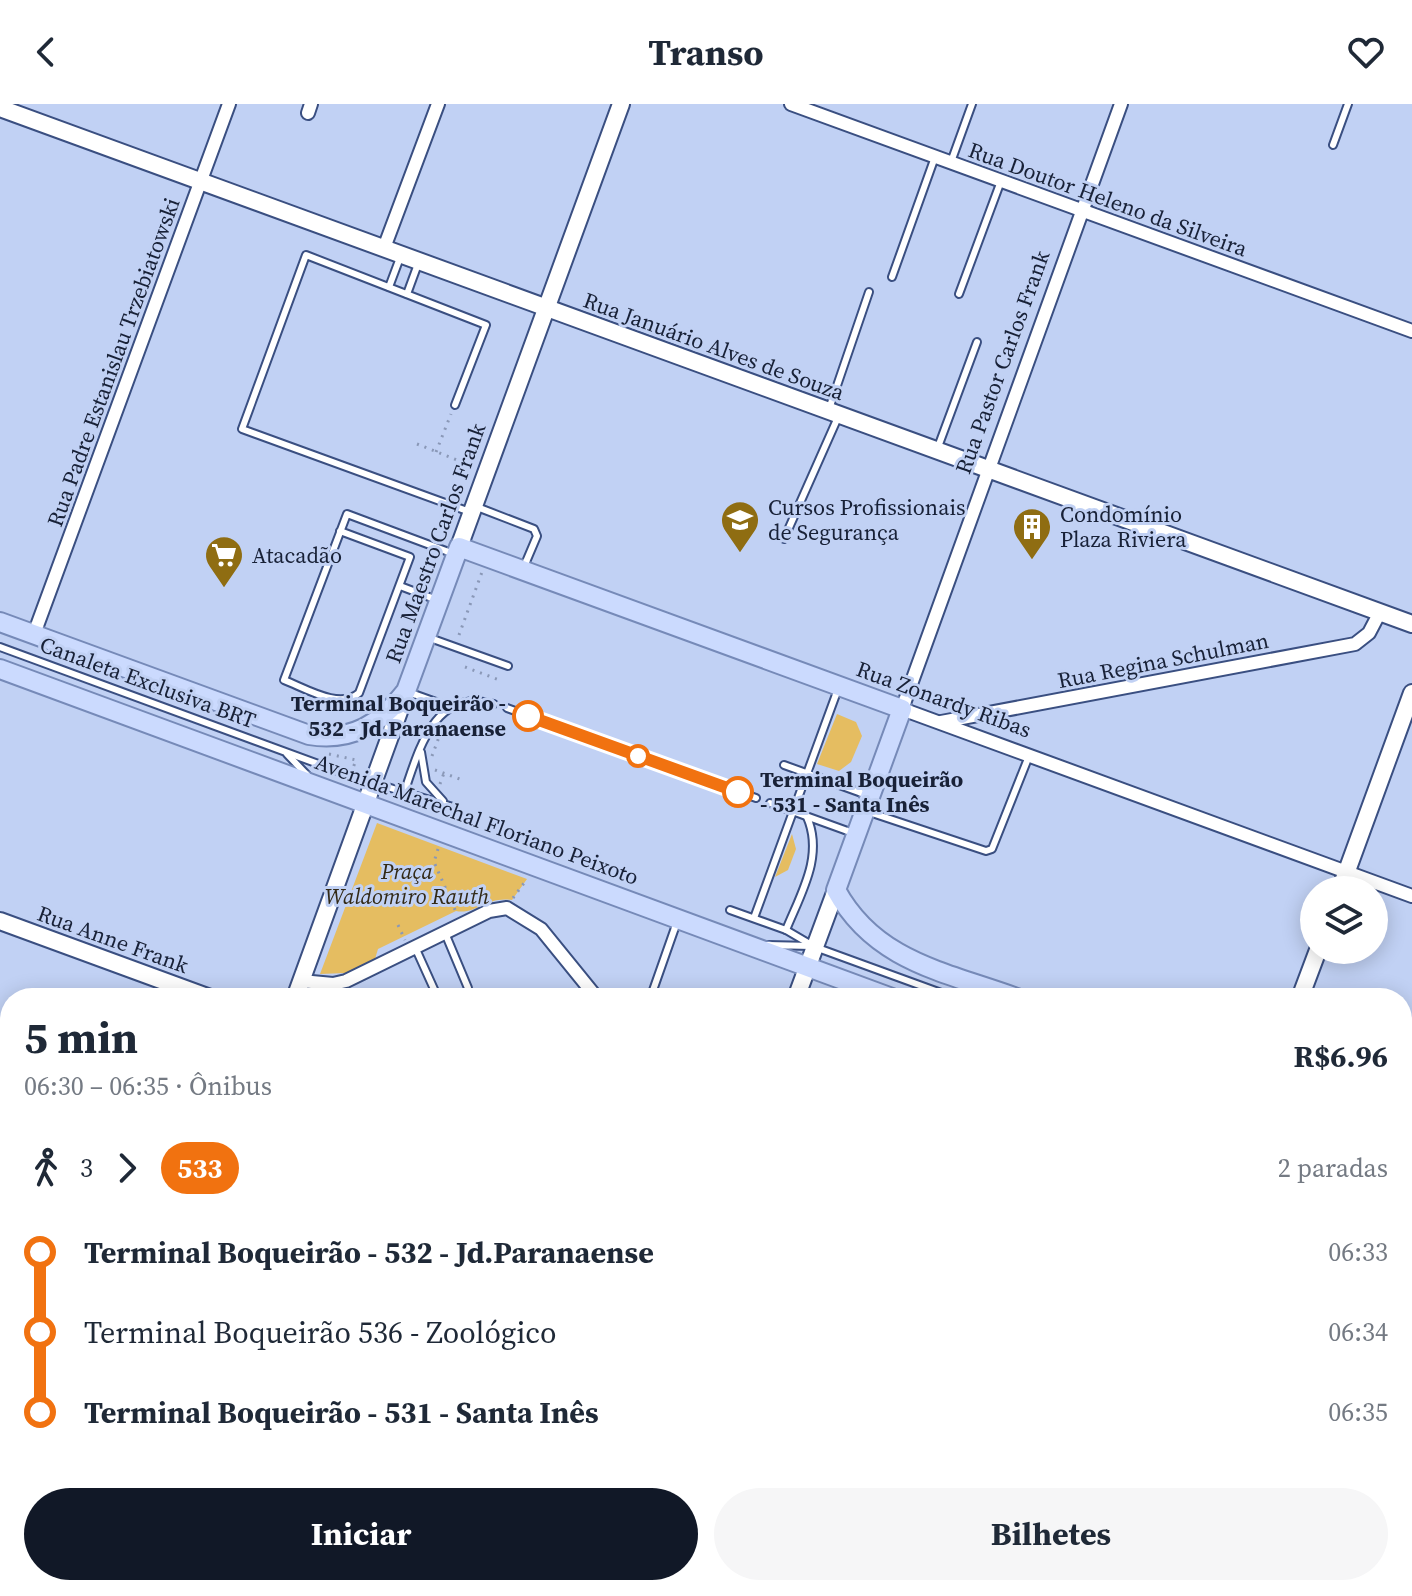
<!DOCTYPE html>
<html lang="pt">
<head>
<meta charset="utf-8">
<style>
	body { margin:0; font-family:"Source Serif 4",serif; background:#f6f6f7; color:#1f2937; height:100vh; display:flex; flex-direction:column; font-size:30px; white-space:nowrap }
	* { box-sizing:border-box; margin:0 }
	p { font-size:26px; color:#747a83 }
	.icon { flex:none; width:44px; height:44px; fill:none; stroke:currentColor; stroke-width:2; stroke-linecap:round; stroke-linejoin:round }
	.map { position:relative; flex:1; overflow:hidden }
	.panel { position:absolute; left:0px; top:884px; width:1412px; height:608px; display:flex; flex-direction:column; background:#fff; border-radius:32px 32px 0 0; box-shadow:0 4px 20px #0003 }
	.panel>* { flex:none }
	.badge { padding:0 16px; border-radius:26px; font-size:28px; line-height:52px }
	.fabs { position:absolute; left:1300px; top:772px; display:grid; gap:16px }
	.fabs a { display:grid; place-items:center; width:88px; height:88px; border-radius:50%; background:#fff; box-shadow:0 4px 20px #0003; font-size:40px }
	.map>.badge { position:absolute; translate:-50% -50%; box-shadow:0 0 0 4px #fff }
	.legs { display:flex; align-items:center; gap:12px; height:88px; padding:0 24px; font-size:26px }
	.legs p { margin-inline-start:auto }
	.summary { display:flex; align-items:center; justify-content:space-between; height:136px; padding:0 24px }
	h1 { font-size:44px; font-weight:700; line-height:60px }
	.primary-button { display:flex; gap:16px; margin-top:auto; padding:16px 24px }
	.primary-button a { flex:1; height:92px; border-radius:48px; background:#111827; color:#fff; font-size:32px; font-weight:700; line-height:92px; text-align:center }
	.primary-button a+a { background:#f6f6f7; color:#1f2937 }
	ul { padding:0 24px; list-style:none }
	li { display:flex; align-items:center; gap:28px; height:80px; font-size:30px }
	li i { display:grid; place-items:center; width:12px; height:100%; margin:0 10px; background:currentColor }
	li i::after { content:''; width:20px; height:20px; margin:-10px; border:6px solid; border-radius:50%; background:#fff }
	li p { margin-inline-start:auto }
	li:first-child i { background:linear-gradient(#0000 50%,currentColor 0) }
	li:last-child i { background:linear-gradient(currentColor 50%,#0000 0) }
	header { display:flex; justify-content:space-between; align-items:center; height:104px; padding:0 24px; background:#fff; font-size:36px; font-weight:700 }
	.map>svg:first-child { display:block }
	.green { fill:#e5bd61 }
	.lines { fill:none; stroke-linecap:round; stroke-linejoin:round }
	.lane-casing { stroke:#3a4f81; stroke-width:10 }
	.street-casing { stroke:#3a4f81; stroke-width:16 }
	.secondary-casing { stroke:#3a4f81; stroke-width:20 }
	.primary-casing { stroke:#768ab8; stroke-width:22 }
	.path { stroke:#8a98b7; stroke-width:3; stroke-dasharray:2 6; stroke-linecap:butt }
	.lane { stroke:#fff; stroke-width:6 }
	.street { stroke:#fff; stroke-width:12 }
	.secondary { stroke:#fff; stroke-width:16 }
	.primary { stroke:#cbdafe; stroke-width:18 }
	.line-1-casing { stroke:#fff; stroke-width:18 }
	.line-1 { stroke:#f17210; stroke-width:12 }
	.stop-1-dot { fill:#fff; stroke:#f17210; stroke-width:4 }
	.labels { text-anchor:middle; dominant-baseline:central; stroke-width:6; stroke-linejoin:round; paint-order:stroke }
	.street-label { font-size:22px; fill:#182137; stroke:#c1d1f4 }
	.poi-label { font-size:22px; fill:#182137; stroke:#c1d1f4; text-anchor:start }
	.stop-label { font-size:22px; font-weight:bold; fill:#182137; stroke:#c1d1f4; text-anchor:end }
	.park-label { font-size:22px; font-style:italic; fill:#322916; stroke:#c1d1f4 }
</style>
</head>
<body>
<header><svg class="icon" aria-label="back" viewBox="0 0 24 24"><path d="M15 5l-7 7 7 7"/></svg>Transo<svg class="icon" aria-label="heart" viewBox="0 0 24 24"><path d="M12 20l-8-8c-3-5 5-10 8-4 3-6 11-1 8 4z"/></svg></header>
<div class="map">
<svg width="1412" height="1492" viewBox="0 0 1412 1492">
	<rect width="100%" height="100%" fill="#c1d1f4"/>
	<g class="green">
		<polygon points="837,610 856,618 862,632 851,658 839,667 817,660"/>
		<path d="M 377,719 L 527,775 L 512,796 C 486,792 476,811 456,807 L 378,845 L 375,855 L 346,869 L 320,870 Z"/>
		<polygon points="792,730 796,745 788,766 775,773"/>
	</g>
	<g class="lines">
		<defs>
			<g id="lane">
				<polyline points="1333,41 1348,0"/>
				<polyline points="951,58 972,0"/>
				<polyline points="892,173 935,53"/>
				<polyline points="389,183 401,151"/>
				<polyline points="407,190 418,160"/>
				<polyline points="959,190 1001,77"/>
				<polyline points="455,301 486,221 306,151 242,325 470,408"/>
				<polyline points="829,305 869,188"/>
				<polyline points="938,343 977,238"/>
				<polyline points="477,403 534,425 537,432 523,465"/>
				<path d="M 340,427 L 410,453 L 359,589 C 340,606 305,584 284,576 C 305,521 326,465 347,410 L 454,450"/>
				<polyline points="784,435 839,311"/>
				<polyline points="400,482 437,496"/>
				<polyline points="430,534 508,562"/>
				<polyline points="0,543 351,672 453,703"/>
				<polyline points="408,588 450,603"/>
				<polyline points="507,604 633,650"/>
				<polyline points="421,648 426,678 443,697"/>
				<polyline points="287,650 307,671"/>
				<polyline points="646,655 756,694"/>
				<polyline points="784,661 867,691"/>
				<path d="M 404,689 C 419,646 434,583 494,600"/>
				<polyline points="770,699 853,729"/>
				<polyline points="866,707 986,747 992,745 1029,652"/>
				<polyline points="730,806 786,826 815,843 955,894"/>
				<polyline points="754,814 838,585"/>
				<path d="M 786,826 C 801,789 824,752 807,713"/>
				<polyline points="445,829 468,884"/>
				<polyline points="767,841 812,842"/>
				<polyline points="415,843 438,894"/>
				<polyline points="651,892 677,818"/>
				<polyline points="1268,894 1269,892"/>
				<polyline points="0,1031 10,1020"/>
				<polyline points="1402,1058 1412,1062"/>
				<polyline points="1406,1165 1412,1150"/>
				<polyline points="1402,1282 1412,1285"/>
				<polyline points="0,1333 10,1339"/>
				<polyline points="4,1385 10,1357"/>
			</g>
			<g id="street">
				<polyline points="791,0 1412,227"/>
				<polyline points="1121,0 902,605 1412,792"/>
				<polyline points="308,9 311,0"/>
				<polyline points="384,144 438,0"/>
				<polyline points="34,530 229,0"/>
				<polyline points="941,618 1355,540 1369,529 1380,508"/>
				<polyline points="301,877 333,880 346,877 489,807 507,804 541,825 597,894"/>
				<polyline points="0,1087 10,1091"/>
				<polyline points="0,1384 10,1387"/>
				<polyline points="269,1482 296,1492"/>
				<polyline points="1076,1482 1104,1492"/>
				<polyline points="577,1492 581,1482"/>
			</g>
			<g id="secondary">
				<polyline points="0,4 1412,520"/>
				<polyline points="459,443 621,0"/>
				<polyline points="1340,786 1412,589"/>
				<polyline points="0,817 210,894"/>
				<polyline points="295,894 405,591"/>
				<polyline points="796,894 836,786"/>
				<polyline points="1300,894 1318,846"/>
				<polyline points="1402,1331 1412,1335"/>
				<polyline points="75,1492 79,1482"/>
				<polyline points="1082,1492 1085,1482"/>
			</g>
			<g id="primary">
				<path d="M 0,518 L 309,631 C 351,638 381,620 406,587 L 459,443 L 902,605 L 836,786 C 875,858 946,868 1017,894"/>
				<polyline points="0,565 892,894"/>
				<polyline points="1402,1035 1412,1039"/>
				<polyline points="1402,1082 1412,1086"/>
			</g>
		</defs>
		<use href="#lane" class="lane-casing"/>
		<use href="#street" class="street-casing"/>
		<use href="#secondary" class="secondary-casing"/>
		<use href="#primary" class="primary-casing"/>
		<g class="path">
			<polyline points="417,340 472,362"/>
			<polyline points="436,348 451,310"/>
			<polyline points="459,531 482,468"/>
			<polyline points="465,563 502,577"/>
			<polyline points="329,650 356,656 353,664"/>
			<polyline points="432,652 439,633"/>
			<polyline points="435,666 465,677"/>
			<polyline points="440,680 444,669"/>
			<polyline points="438,745 434,758 456,808"/>
			<polyline points="513,794 527,775"/>
			<polyline points="398,821 405,836"/>
		</g>
		<use href="#lane" class="lane"/>
		<use href="#street" class="street"/>
		<use href="#secondary" class="secondary"/>
		<use href="#primary" class="primary"/>
	</g>
	<g class="lines">
		<defs>
			<polyline id="line-1" points="528,612 738,688"/>
		</defs>
		<use href="#line-1" class="line-1-casing"/>
		<use href="#line-1" class="line-1"/>
	</g>
	<defs>
		<symbol id="university-pin" viewBox="-11 -11 22 30"><path d="M0 17L-7.5 6A9.5 9.5 0 1 1 7.5 6Z" fill="#8f6d12" stroke="#c1d1f4"/><path d="M0-5L7-2L0 1L-7-2ZM-4 1L0 2.5L4 1V4Q0 6-4 4Z" fill="#fff"/></symbol>
		<symbol id="building-pin" viewBox="-11 -11 22 30"><path d="M0 17L-7.5 6A9.5 9.5 0 1 1 7.5 6Z" fill="#8f6d12" stroke="#c1d1f4"/><path d="M-4-6H4V6H1V3H-1V6H-4ZM-2.5-4.3h1.7v1.8h-1.7ZM.8-4.3h1.7v1.8H.8ZM-2.5-1h1.7V.8h-1.7ZM.8-1h1.7V.8H.8Z" fill="#fff"/></symbol>
		<symbol id="supermarket-pin" viewBox="-11 -11 22 30"><path d="M0 17L-7.5 6A9.5 9.5 0 1 1 7.5 6Z" fill="#8f6d12" stroke="#c1d1f4"/><path d="M-6-5.5h2.5l.6 2H6L4.5 2H-2.5L-4.4-4H-6ZM-1.5 3.2a1.3 1.3 0 1 0 .1 0ZM3 3.2a1.3 1.3 0 1 0 .1 0Z" fill="#fff"/></symbol>
	</defs>
	<g fill-rule="evenodd">
		<use href="#university-pin" x="718" y="394" width="44" height="60"/>
		<use href="#building-pin" x="1010" y="401" width="44" height="60"/>
		<use href="#supermarket-pin" x="202" y="429" width="44" height="60"/>
	</g>
	<g class="stop-1-dot">
		<circle cx="528" cy="612" r="14"/>
		<circle cx="638" cy="652" r="10"/>
		<circle cx="738" cy="688" r="14"/>
	</g>
	<g class="labels">
		<g class="street-label">
			<text transform="translate(1108 95) rotate(20)">Rua Doutor Heleno da Silveira</text>
			<text transform="translate(714 242) rotate(20)">Rua Januário Alves de Souza</text>
			<text transform="translate(113 258) rotate(-70)">Rua Padre Estanislau Trzebiatowski</text>
			<text transform="translate(1002 258) rotate(-70)">Rua Pastor Carlos Frank</text>
			<text transform="translate(435 439) rotate(-70)">Rua Maestro Carlos Frank</text>
			<text transform="translate(1163 556) rotate(-11)">Rua Regina Schulman</text>
			<text transform="translate(148 578) rotate(20)">Canaleta Exclusiva BRT</text>
			<text transform="translate(944 595) rotate(20)">Rua Zonardy Ribas</text>
			<text transform="translate(477 715) rotate(20)">Avenida Marechal Floriano Peixoto</text>
			<text transform="translate(113 835) rotate(20)">Rua Anne Frank</text>
		</g>
		<g class="poi-label">
			<text x="768" y="403">Cursos Profissionais<tspan x="768" dy="25">de Segurança</tspan></text>
			<text x="1060" y="410">Condomínio<tspan x="1060" dy="25">Plaza Riviera</tspan></text>
			<text x="252" y="451">Atacadão</text>
		</g>
		<g class="stop-label">
			<text x="506" y="599">Terminal Boqueirão -<tspan x="506" dy="25">532 - Jd.Paranaense</tspan></text>
			<text x="760" y="675" text-anchor="start">Terminal Boqueirão<tspan x="760" dy="25">- 531 - Santa Inês</tspan></text>
		</g>
		<g class="park-label">
			<text x="407" y="767">Praça<tspan x="407" dy="25">Waldomiro Rauth</tspan></text>
		</g>
	</g>
</svg>
<div class="fabs">
<a><svg class="icon" aria-label="layers" viewBox="0 0 24 24"><path d="M12 4l9 5-9 5-9-5zM3 14l9 5 9-5"/></svg></a>
</div>
<section class="panel">
<div class="summary"><div><h1>5 min</h1><p>06:30 – 06:35 · Ônibus</p></div><b>R$6.96</b></div>
<div class="legs"><svg class="icon" aria-label="walk" viewBox="0 0 24 24"><circle cx="13" cy="4" r="2"/><path d="M13 8l-2 6 4 7M11 14l-3 7M7 12l3-4h3l4 4"/></svg>3<svg class="icon" aria-label="forward" viewBox="0 0 24 24"><path d="M9 5l7 7-7 7"/></svg><b class="badge" style="background:#f17210;color:#fff">533</b><p>2 paradas</p></div>
<ul>
<li><i style="color:#f17210"></i><b>Terminal Boqueirão - 532 - Jd.Paranaense</b><p>06:33</p></li>
<li><i style="color:#f17210"></i><span>Terminal Boqueirão 536 - Zoológico</span><p>06:34</p></li>
<li><i style="color:#f17210"></i><b>Terminal Boqueirão - 531 - Santa Inês</b><p>06:35</p></li>
</ul>
<div class="primary-button"><a>Iniciar</a><a>Bilhetes</a></div>
</section>
</div>
</body>
</html>
